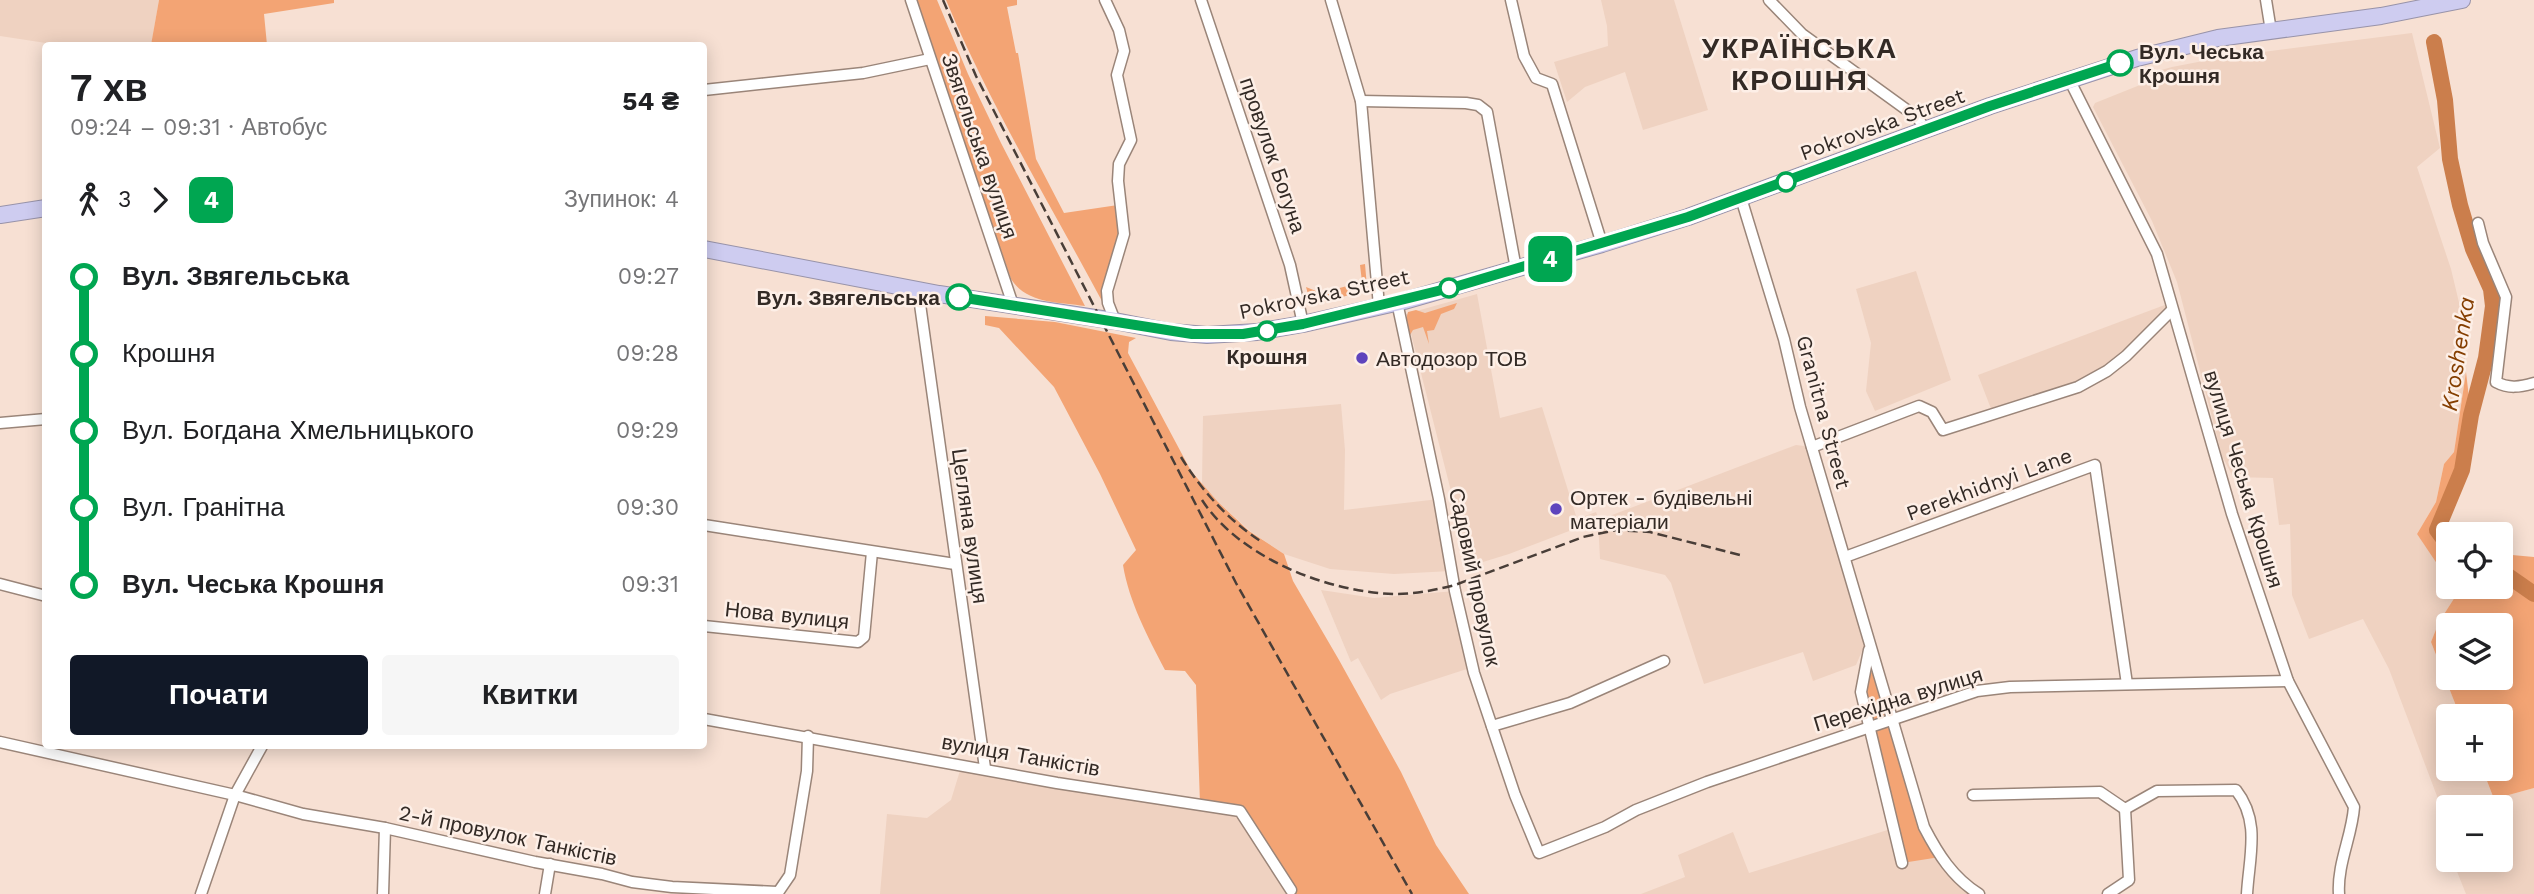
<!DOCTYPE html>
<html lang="uk">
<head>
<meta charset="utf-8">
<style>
	body { margin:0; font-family:"Work Sans",sans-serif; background:#f6f6f6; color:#202124; height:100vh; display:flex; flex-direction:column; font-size:26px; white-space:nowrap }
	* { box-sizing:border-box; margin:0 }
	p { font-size:23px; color:#757577 }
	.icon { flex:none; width:38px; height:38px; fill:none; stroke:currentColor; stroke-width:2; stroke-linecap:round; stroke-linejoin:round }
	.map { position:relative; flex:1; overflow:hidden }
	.drawer { position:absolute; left:42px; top:42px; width:665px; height:707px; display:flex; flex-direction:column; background:#fff; border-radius:7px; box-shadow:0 4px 18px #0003 }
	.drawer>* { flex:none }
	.badge { padding:0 14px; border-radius:10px; font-size:24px; line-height:46px }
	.tools { position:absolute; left:2436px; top:522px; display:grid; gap:14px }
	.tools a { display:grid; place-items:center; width:77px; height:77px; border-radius:7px; background:#fff; box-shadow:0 4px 18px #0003; font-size:35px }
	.map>.badge { position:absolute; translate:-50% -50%; box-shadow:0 0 0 4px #fff }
	.legs { display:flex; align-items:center; gap:10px; height:77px; padding:0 28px; font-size:23px }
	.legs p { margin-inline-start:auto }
	.overview { display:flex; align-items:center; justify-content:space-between; height:119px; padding:0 28px }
	h1 { font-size:38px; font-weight:600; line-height:52px }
	.cta { display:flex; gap:14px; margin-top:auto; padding:14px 28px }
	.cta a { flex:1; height:80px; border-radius:7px; background:#111827; color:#fff; font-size:28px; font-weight:600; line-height:80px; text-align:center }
	.cta a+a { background:#f6f6f6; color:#202124 }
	ul { padding:0 28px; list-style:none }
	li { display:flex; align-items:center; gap:24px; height:77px; font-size:26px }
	li i { display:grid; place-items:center; width:10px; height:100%; margin:0 9px; background:currentColor }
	li i::after { content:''; width:18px; height:18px; margin:-9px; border:5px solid; border-radius:50%; background:#fff }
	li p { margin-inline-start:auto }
	li:first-child i { background:linear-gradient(#0000 50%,currentColor 0) }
	li:last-child i { background:linear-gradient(currentColor 50%,#0000 0) }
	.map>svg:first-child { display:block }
	.built { fill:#efd2c1 }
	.green { fill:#f3a474; fill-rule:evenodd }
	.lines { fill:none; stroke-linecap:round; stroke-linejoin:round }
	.river { stroke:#cb7e4c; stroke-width:16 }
	.minor-casing { stroke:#9a8579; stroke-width:13 }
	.highway-casing { stroke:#9893a9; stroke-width:18 }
	.minor { stroke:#fff; stroke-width:10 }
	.highway { stroke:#ceccf0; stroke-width:16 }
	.rail { stroke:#493e38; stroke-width:2.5; stroke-dasharray:10 5; stroke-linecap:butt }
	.line-1-casing { stroke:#fff; stroke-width:16 }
	.line-1 { stroke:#00a651; stroke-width:10 }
	.stop-1-dot { fill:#fff; stroke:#00a651; stroke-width:3.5 }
	.poi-dot { fill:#5e44bd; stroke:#fdefe7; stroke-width:2.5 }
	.labels { text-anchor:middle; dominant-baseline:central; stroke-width:5; stroke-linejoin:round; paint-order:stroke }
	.stop-label { font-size:21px; font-weight:bold; fill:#332a25; stroke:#fdefe7; text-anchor:start }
	.street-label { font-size:21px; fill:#332a25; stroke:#fdefe7 }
	.poi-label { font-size:21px; fill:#332a25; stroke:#fdefe7; text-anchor:start }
	.water-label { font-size:23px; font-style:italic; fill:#853e00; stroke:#fdefe7 }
	.district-label { font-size:28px; font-weight:bold; letter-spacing:2px; fill:#332a25; stroke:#fdefe7 }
</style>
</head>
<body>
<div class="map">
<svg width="2534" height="894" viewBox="0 0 2534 894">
	<rect width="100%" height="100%" fill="#f7e0d3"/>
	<g class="built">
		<polygon points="0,0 159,0 151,46 59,45 0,36"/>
		<polygon points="1601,0 1674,0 1708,110 1643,130 1625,72 1585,87 1567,102 1554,62 1608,46 1607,26"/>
		<polygon points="2412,33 2440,148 2417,167 2451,269 2462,315 2466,372 2454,452 2444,464 2436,502 2417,534 2445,573 2448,586 2451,586 2455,597 2439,622 2431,642 2460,716 2448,716 2448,768 2482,768 2494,799 2534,788 2534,894 2466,894 2452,859 2501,859 2501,807 2448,807 2448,837 2446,820 2389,669 2363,619 2309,639 2292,595 2290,524 2279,525 2273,478 2233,477 2222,456 2177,282 2152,221 2093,107 2095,103 2155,79 2154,72 2172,67 2224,57"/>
		<polygon points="1916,271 1951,380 1875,411 1866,391 1871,343 1856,289"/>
		<polygon points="1477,294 1500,418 1542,407 1577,519 1596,512 1599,520 1796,445 1812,447 1868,637 1856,665 1813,681 1803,652 1704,684 1671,583 1665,575 1600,559 1598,520 1509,554 1470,566 1406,314"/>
		<polygon points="2170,303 2172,310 2107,371 1993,414 1978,375"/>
		<polygon points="1341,404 1345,450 1344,510 1439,499 1451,571 1394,574 1330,569 1284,554 1250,531 1216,500 1202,484 1203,416"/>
		<polygon points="1321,590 1374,598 1455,591 1473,667 1390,694 1381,700 1358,658 1351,662"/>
		<polygon points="962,764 1240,811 1294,894 880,894 887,814 927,818 951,800"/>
		<polygon points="1894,828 1940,857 1979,894 1641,894 1685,877 1678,855 1733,832 1749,873"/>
	</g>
	<g class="green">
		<polygon points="159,0 334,0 334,3 264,14 267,45 151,45"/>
		<path d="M 915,0 L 937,0 L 968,74 L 1001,143 L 1085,306 C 1058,302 1027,304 1011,279 Z"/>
		<path d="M 946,0 L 1017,0 L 1017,5 L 1007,7 L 1016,53 L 1018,53 L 1036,159 L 1064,213 L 1118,205 L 1119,244 L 1101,295 L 1103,303 C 1049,202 990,105 946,0 Z"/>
		<polygon points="1365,264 1367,287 1364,291 1313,305 1307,302 1304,295 1308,294 1306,287 1321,293 1362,282 1360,265"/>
		<polygon points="1457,303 1454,309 1441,314 1434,330 1427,331 1429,344 1423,327 1413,330 1410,335 1406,319 1408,312 1416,310 1425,313"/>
		<path d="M 985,316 L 1055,322 L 1136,338 L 1129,342 L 1128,353 L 1191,471 L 1218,502 L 1249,531 L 1284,554 L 1293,581 L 1339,660 L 1401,772 L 1436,845 L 1469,894 L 1294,894 L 1241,811 L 1200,804 L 1196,685 L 1185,671 L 1165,670 C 1148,637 1129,602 1123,565 L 1136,550 L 1100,474 L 1054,387 L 999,328 L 985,325 Z"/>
		<polygon points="2466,372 2471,415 2462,470 2437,529 2448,536 2448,580 2417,534 2436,502 2444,464 2454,452"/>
		<path d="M 2501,554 L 2534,557 L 2534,788 L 2494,799 L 2482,768 L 2501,768 L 2501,716 L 2460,716 L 2431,642 L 2439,622 L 2455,597 L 2451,586 L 2501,586 ZM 2448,625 L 2501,625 L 2501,677 L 2448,677 Z"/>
		<polygon points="1876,664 1913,792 1940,857 1902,863 1861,692"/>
	</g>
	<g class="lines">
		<g class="river">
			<polyline points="2434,42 2445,100 2450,159 2460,205 2473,249 2491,289 2493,306 2486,358 2471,415 2462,470 2437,530 2448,545"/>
			<polyline points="2501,571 2534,594"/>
		</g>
		<defs>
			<g id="minor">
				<polyline points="911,0 1013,305"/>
				<polyline points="1105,0 1119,30 1124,51 1117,75 1131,140 1119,164 1118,181 1124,234 1107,291 1108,303 1115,321"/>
				<polyline points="1201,0 1290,265 1303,324"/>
				<polyline points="1331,0 1361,101 1379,306"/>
				<polyline points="1511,0 1524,56 1536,78 1552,84 1602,244"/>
				<polyline points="1769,0 1802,34 1918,118 1925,130"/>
				<polyline points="2266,0 2271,31"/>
				<path d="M 2069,79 L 2157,254 L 2232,514 L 2288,681 L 2354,807 C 2352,836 2337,864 2339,894"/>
				<polyline points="704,90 863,73 930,59"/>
				<polyline points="1361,101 1466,103 1478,105 1487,112 1516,269"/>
				<path d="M 1741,198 L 1784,339 L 1800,407 L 1924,827 C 1938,854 1953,878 1979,894"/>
				<path d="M 2478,223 L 2483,243 L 2506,297 L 2496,382 C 2509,389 2520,387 2534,383"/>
				<polyline points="918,290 985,768"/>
				<polyline points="1397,302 1439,499 1455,591 1474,673 1515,795 1539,853 1605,827 1636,810 1707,782 1977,691 2010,687 2288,681"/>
				<polyline points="0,423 46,419"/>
				<polyline points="1812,447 1919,406 1932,412 1943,430 2078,387 2107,371 2126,356 2172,310"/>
				<polyline points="704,525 955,564"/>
				<polyline points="1845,557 2095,465 2127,684"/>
				<polyline points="0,584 46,596"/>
				<polyline points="704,626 858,642 864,637 872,552"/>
				<polyline points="1869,650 1861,692 1902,863"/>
				<polyline points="704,719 1057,783 1240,811 1291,890"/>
				<polyline points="1492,726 1570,703 1664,661"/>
				<polyline points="0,742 235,795 303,814 385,828 535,862 602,874 632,882 672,887 777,892"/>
				<path d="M 1973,795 L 2100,792 L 2125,809 L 2157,791 L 2236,790 C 2261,822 2249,857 2247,894"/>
				<polyline points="201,894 235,795 262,746"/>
				<polyline points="383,894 385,828"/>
				<polyline points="545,894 550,864"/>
				<polyline points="777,894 790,875 807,771 808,736"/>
				<polyline points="2108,894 2129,880 2125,809"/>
			</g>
			<g id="highway">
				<polyline points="0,215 46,208"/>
				<polyline points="704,249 939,294 1115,321 1171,332 1207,335 1257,332 1303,324 1404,301 1602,244 1688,217 1990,106 2137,58 2218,38 2381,16 2462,0"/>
			</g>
		</defs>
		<use href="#minor" class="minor-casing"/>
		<use href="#highway" class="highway-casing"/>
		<use href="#minor" class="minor"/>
		<use href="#highway" class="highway"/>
		<g class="rail">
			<polyline points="943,0 976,76 1236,583 1412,894"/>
			<path d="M 1181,457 C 1201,490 1229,521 1262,542"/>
			<path d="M 1202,500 C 1239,557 1328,593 1396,594 C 1416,594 1435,590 1455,585 L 1583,537 L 1616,530 L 1650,532 L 1744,556"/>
		</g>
	</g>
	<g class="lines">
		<defs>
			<polyline id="line-1" points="959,297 1192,334 1243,334 1303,324 1458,286 1688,217 1990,106 2120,63"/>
		</defs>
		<use href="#line-1" class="line-1-casing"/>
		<use href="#line-1" class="line-1"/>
	</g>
	<g class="stop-1-dot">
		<circle cx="2120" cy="63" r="12"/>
		<circle cx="1786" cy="182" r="9"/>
		<circle cx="1449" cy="288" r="9"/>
		<circle cx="959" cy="297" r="12"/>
		<circle cx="1267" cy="331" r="9"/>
	</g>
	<g class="poi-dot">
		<circle cx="1362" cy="358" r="7"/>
		<circle cx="1556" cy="509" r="7"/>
	</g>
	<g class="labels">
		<g class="stop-label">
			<text x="2139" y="51">Вул. Чеська<tspan x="2139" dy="24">Крошня</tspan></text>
			<text x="940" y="297" text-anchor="end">Вул. Звягельська</text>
			<text x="1267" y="356" text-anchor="middle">Крошня</text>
		</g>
		<g class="street-label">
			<text transform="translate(1882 124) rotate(-20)">Pokrovska Street</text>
			<text transform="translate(980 146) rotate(71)">Звягельська вулиця</text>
			<text transform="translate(1273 155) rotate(71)">провулок Богуна</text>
			<text transform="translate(1324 294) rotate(-12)">Pokrovska Street</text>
			<text transform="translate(1824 412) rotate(75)">Granitna Street</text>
			<text transform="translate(2244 479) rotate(73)">вулиця Чеська Крошня</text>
			<text transform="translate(1989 484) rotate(-20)">Perekhidnyi Lane</text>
			<text transform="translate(970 526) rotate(82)">Цегляна вулиця</text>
			<text transform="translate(1475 577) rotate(78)">Садовий провулок</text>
			<text transform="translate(787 615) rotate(6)">Нова вулиця</text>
			<text transform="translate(1898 699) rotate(-17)">Перехідна вулиця</text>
			<text transform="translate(1021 755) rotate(10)">вулиця Танкістів</text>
			<text transform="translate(508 835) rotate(12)">2-й провулок Танкістів</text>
		</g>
		<g class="poi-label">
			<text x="1376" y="358">Автодозор ТОВ</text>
			<text x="1570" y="497">Ортек - будівельні<tspan x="1570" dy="24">матеріали</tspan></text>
		</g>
		<g class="water-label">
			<text transform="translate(2458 354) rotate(-81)">Kroshenka</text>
		</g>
		<g class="district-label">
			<text x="1800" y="48">УКРАЇНСЬКА<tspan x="1800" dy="32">КРОШНЯ</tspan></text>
		</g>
	</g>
</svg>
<div class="tools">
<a><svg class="icon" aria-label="locate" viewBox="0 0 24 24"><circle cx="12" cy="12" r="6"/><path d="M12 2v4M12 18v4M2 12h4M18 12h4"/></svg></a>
<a><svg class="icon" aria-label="layers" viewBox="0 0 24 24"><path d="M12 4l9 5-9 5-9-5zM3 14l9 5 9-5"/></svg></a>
<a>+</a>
<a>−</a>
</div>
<b class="badge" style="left:1550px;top:259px;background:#00a651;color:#fff">4</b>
<section class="drawer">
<div class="overview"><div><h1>7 хв</h1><p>09:24 – 09:31 · Автобус</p></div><b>54 ₴</b></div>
<div class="legs"><svg class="icon" aria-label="walk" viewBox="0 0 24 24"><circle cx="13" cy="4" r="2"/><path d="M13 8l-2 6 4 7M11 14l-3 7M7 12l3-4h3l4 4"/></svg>3<svg class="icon" aria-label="forward" viewBox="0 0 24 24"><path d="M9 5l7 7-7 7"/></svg><b class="badge" style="background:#00a651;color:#fff">4</b><p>Зупинок: 4</p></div>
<ul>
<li><i style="color:#00a651"></i><b>Вул. Звягельська</b><p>09:27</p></li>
<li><i style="color:#00a651"></i><span>Крошня</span><p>09:28</p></li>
<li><i style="color:#00a651"></i><span>Вул. Богдана Хмельницького</span><p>09:29</p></li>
<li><i style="color:#00a651"></i><span>Вул. Гранітна</span><p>09:30</p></li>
<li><i style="color:#00a651"></i><b>Вул. Чеська Крошня</b><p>09:31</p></li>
</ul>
<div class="cta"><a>Почати</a><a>Квитки</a></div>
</section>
</div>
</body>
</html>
